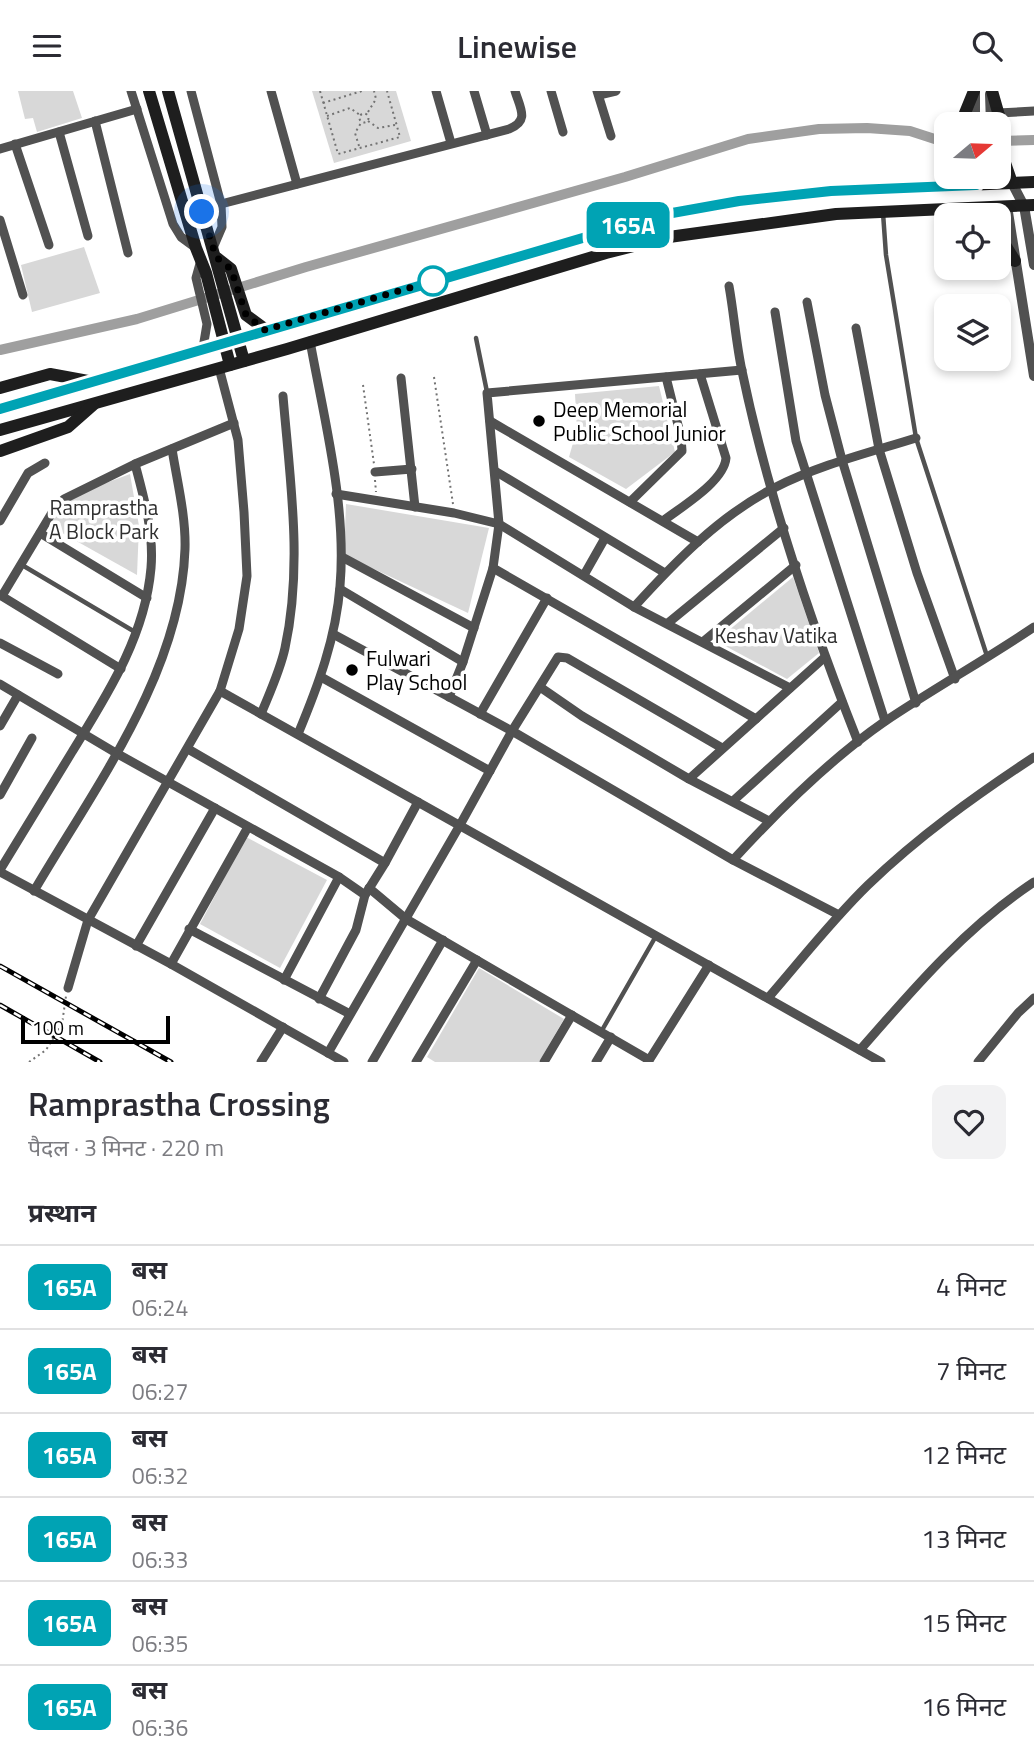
<!DOCTYPE html>
<html lang="hi">
<head>
<meta charset="utf-8">
<style>
	body { margin:0; font-family:"Titillium Web","Noto Sans Devanagari",sans-serif; background:#f2f2f3; color:#2b2b33; height:100vh; display:flex; flex-direction:column; font-size:26px; white-space:nowrap }
	* { box-sizing:border-box; margin:0 }
	p { font-size:23px; color:#7c7c81 }
	.icon { flex:none; width:38px; height:38px; fill:none; stroke:currentColor; stroke-width:2; stroke-linecap:round; stroke-linejoin:round }
	.map { position:relative; height:971px; overflow:hidden }
	.side { display:flex; flex-direction:column; background:#fff; flex:1 }
	.side>* { flex:none }
	.badge { padding:0 14px; border-radius:10px; font-size:24px; line-height:46px }
	.needle { width:46px; rotate:71deg }
	.buttons { position:absolute; left:934px; top:21px; display:grid; gap:14px }
	.buttons a { display:grid; place-items:center; width:77px; height:77px; border-radius:14px; background:#fff; box-shadow:0 4px 10px #0003; font-size:35px }
	.scale { position:absolute; left:21px; bottom:18px; width:149px; box-sizing:border-box; padding-left:7px; border:4px solid #000; border-top:0; font-size:19px; line-height:24px; white-space:nowrap; color:#000; -webkit-text-stroke:5px #fff; paint-order:stroke }
	.you { position:absolute; width:35px; height:35px; margin:-18px; border:5px solid #fff; border-radius:50%; background:#1a73e8; box-shadow:0 0 0 10px #1a73e833 }
	.map>.badge { position:absolute; translate:-50% -50%; box-shadow:0 0 0 4px #fff }
	h2 { padding:0 28px; font-size:26px; line-height:63px }
	.round { display:grid; place-items:center; flex:none; width:74px; height:74px; border-radius:14px; background:#f2f2f3 }
	.head { display:flex; align-items:center; justify-content:space-between; height:119px; padding:0 28px }
	h1 { font-size:33px; font-weight:600; line-height:52px }
	ul { padding:0; list-style:none }
	li { display:flex; align-items:center; gap:21px; height:84px; padding:0 28px; border-top:2px solid #e1e1e2 }
	li div { flex:1 }
	li b { display:block; font-size:26px }
	li em { font-style:normal }
	li .badge { min-width:77px; font-weight:700; text-align:center }
	header { display:flex; justify-content:space-between; align-items:center; height:91px; padding:0 28px; background:#fff; font-size:32px; font-weight:600 }
	.map>svg:first-child { display:block }
	.green { fill:#d8d8d8 }
	.lines { fill:none; stroke-linecap:round; stroke-linejoin:round }
	.canal { stroke:#9f9f9f; stroke-width:10 }
	.path { stroke:#737373; stroke-width:2; stroke-dasharray:2 3.5; stroke-linecap:butt }
	.service { stroke:#515151; stroke-width:4.5 }
	.minor { stroke:#515151; stroke-width:9 }
	.tertiary { stroke:#515151; stroke-width:10 }
	.secondary { stroke:#1e1e1e; stroke-width:12 }
	.rail-casing { stroke:#000; stroke-width:5 }
	.rail { stroke:#fff; stroke-width:2.5; stroke-dasharray:8; stroke-linecap:butt }
	.line-casing { stroke:#fff; stroke-width:16 }
	.line { stroke:#00a3b4; stroke-width:10 }
	.walk { stroke:#000; stroke-width:7; stroke-dasharray:0 12.6 }
	.stop-dot { fill:#fff; stroke:#00a3b4; stroke-width:3.5 }
	.poi-dot { fill:#000; stroke:#fff; stroke-width:2.5 }
	.labels { text-anchor:middle; dominant-baseline:central; stroke-width:7; stroke-linejoin:round; paint-order:stroke }
	.poi-label { font-size:21px; fill:#000; stroke:#fff; text-anchor:start }
	.park-label { font-size:21px; fill:#2f2f2f; stroke:#fff }
</style>
</head>
<body>
<header><svg class="icon" aria-label="menu" viewBox="0 0 24 24"><path d="M4 6h16M4 12h16M4 18h16"/></svg>Linewise<svg class="icon" aria-label="search" viewBox="0 0 24 24"><circle cx="10" cy="10" r="6"/><path d="M15 15l6 6"/></svg></header>
<div class="map">
<svg width="1034" height="971" viewBox="0 0 1034 971">
	<rect width="100%" height="100%" fill="#fff"/>
	<g class="green">
		<polygon points="18,0 73,0 82,27 37,41 33,27 25,28"/>
		<polygon points="312,0 396,0 411,50 334,72"/>
		<polygon points="84,156 100,202 32,221 21,174"/>
		<polygon points="659,295 675,361 626,398 569,366 577,338 575,303"/>
		<polygon points="130,383 139,435 137,484 46,433 60,409"/>
		<polygon points="346,413 489,437 468,522 344,464"/>
		<polygon points="793,486 819,562 787,588 716,550"/>
		<polygon points="246,746 327,789 280,877 200,833"/>
		<polygon points="479,877 564,928 539,971 435,971 427,966"/>
	</g>
	<g class="lines">
		<g class="canal">
			<polyline points="999,50 1034,49"/>
			<polyline points="0,259 137,228 306,176 625,86 748,48 819,38 867,37 910,40 947,52"/>
		</g>
		<g class="path">
			<polyline points="320,0 338,63 400,46 387,0"/>
			<polyline points="323,12 362,0"/>
			<polyline points="368,21 376,8 374,0"/>
			<circle cx="364" cy="27" r="4.5"/>
			<polyline points="327,25 350,17 360,24"/>
			<polyline points="368,30 378,37 395,34"/>
			<polyline points="359,55 355,42 361,32"/>
			<polyline points="434,286 453,413"/>
			<polyline points="363,294 374,373"/>
			<polyline points="375,389 376,401"/>
			<polyline points="29,971 46,959 62,933 66,905"/>
		</g>
		<g class="service">
			<polyline points="883,122 886,164 916,347 987,565"/>
			<polyline points="476,247 487,301"/>
			<polyline points="22,474 135,541"/>
			<polyline points="601,941 656,845"/>
		</g>
		<g class="minor">
			<polyline points="131,0 173,133 181,146 196,157"/>
			<polyline points="191,0 221,113 222,136 213,157"/>
			<polyline points="271,0 297,93"/>
			<polyline points="436,0 451,52"/>
			<polyline points="474,0 487,44"/>
			<polyline points="551,0 563,41"/>
			<polyline points="597,0 611,45"/>
			<polyline points="599,4 616,0"/>
			<polyline points="998,22 1034,20"/>
			<polyline points="95,30 128,162"/>
			<polyline points="59,41 88,145"/>
			<polyline points="15,53 49,154"/>
			<polyline points="0,58 137,18"/>
			<path d="M 221,113 L 509,38 C 530,30 520,17 515,0"/>
			<polyline points="0,129 23,204"/>
			<polyline points="201,169 196,187 207,233 203,257"/>
			<path d="M 729,195 C 734,223 736,252 742,280 C 768,405 811,532 858,651"/>
			<polyline points="807,211 825,304 842,369 916,612"/>
			<polyline points="775,221 796,350 885,630"/>
			<polyline points="856,237 879,358 917,482 955,588"/>
			<polyline points="401,287 415,416"/>
			<polyline points="490,330 698,451"/>
			<polyline points="495,380 665,482"/>
			<polyline points="375,381 412,378"/>
			<polyline points="336,403 454,422 499,433 634,516 790,597"/>
			<polyline points="630,411 682,360 681,346 666,286"/>
			<polyline points="0,430 28,382 45,372"/>
			<path d="M 663,430 C 681,416 724,391 726,367 L 700,283"/>
			<polyline points="40,442 147,507"/>
			<polyline points="342,466 474,537"/>
			<polyline points="493,477 756,628"/>
			<polyline points="584,484 605,447"/>
			<polyline points="340,498 463,571"/>
			<polyline points="0,504 121,578"/>
			<polyline points="2,505 53,420 64,408 135,373 234,332"/>
			<path d="M 634,516 C 674,472 719,425 774,397 C 819,374 868,362 916,347"/>
			<polyline points="668,532 784,437"/>
			<polyline points="333,543 512,640 733,769 839,824"/>
			<polyline points="704,550 796,474"/>
			<polyline points="0,552 58,583"/>
			<polyline points="321,586 490,680"/>
			<polyline points="0,593 116,662 339,786 365,804"/>
			<polyline points="540,596 582,625 689,688 769,730"/>
			<polyline points="220,600 881,971"/>
			<polyline points="449,606 463,571 493,477 499,433 487,302 742,279"/>
			<path d="M 261,623 C 270,601 280,580 285,557 C 303,474 290,389 283,305"/>
			<polyline points="480,623 547,507"/>
			<polyline points="0,635 18,604"/>
			<path d="M 298,643 C 318,595 336,547 340,495 C 347,415 324,328 310,250"/>
			<polyline points="188,658 385,772"/>
			<polyline points="689,688 825,566"/>
			<polyline points="0,704 32,647"/>
			<polyline points="733,710 842,611"/>
			<path d="M 733,769 C 776,722 832,667 884,631 C 933,598 985,569 1034,536"/>
			<path d="M 0,779 C 24,739 48,700 72,661 C 107,604 145,546 151,477 C 154,441 144,407 135,373"/>
			<polyline points="0,781 171,873 344,971"/>
			<polyline points="369,797 406,828 649,969"/>
			<path d="M 34,800 C 95,696 181,582 185,458 C 186,425 177,390 172,358"/>
			<polyline points="189,838 350,923"/>
			<polyline points="136,855 215,717"/>
			<polyline points="171,873 248,736"/>
			<polyline points="284,889 339,786"/>
			<polyline points="68,897 88,829 220,600 239,538 247,485 244,421 238,349 219,277"/>
			<path d="M 768,907 C 801,869 832,829 868,794 C 919,745 975,705 1034,666"/>
			<polyline points="319,908 356,839 365,804 385,772 418,711"/>
			<path d="M 860,959 C 913,898 966,836 1034,791"/>
			<polyline points="328,962 460,734 512,640 558,566 567,567 722,657"/>
			<polyline points="261,971 283,936"/>
			<polyline points="372,971 443,849"/>
			<polyline points="416,971 477,869"/>
			<polyline points="544,971 572,924"/>
			<polyline points="596,971 611,946"/>
			<polyline points="648,971 709,874"/>
			<polyline points="978,971 1018,922 1034,907"/>
		</g>
		<g class="tertiary">
			<polyline points="975,1 975,33"/>
			<polyline points="990,3 991,33"/>
			<polyline points="1012,92 1024,115 1034,174"/>
			<polyline points="1007,115 1034,285"/>
		</g>
		<g class="secondary">
			<polyline points="149,0 196,157 206,182 230,274"/>
			<polyline points="168,0 244,270"/>
			<polyline points="992,0 1002,35 1004,69 1012,92"/>
			<polyline points="964,33 965,22 974,0"/>
			<polyline points="999,144 1015,170"/>
			<polyline points="217,167 231,178 246,224 265,238"/>
			<polyline points="0,297 50,283 88,290"/>
			<polyline points="0,318 661,124 739,110 831,100 1034,91"/>
			<polyline points="0,339 287,258 606,162 669,146 836,123 1034,114"/>
			<polyline points="0,360 68,336 93,314"/>
		</g>
		<defs>
			<g id="rail">
				<polyline points="0,875 171,971"/>
				<polyline points="0,914 100,971"/>
			</g>
		</defs>
		<use href="#rail" class="rail-casing"/>
		<use href="#rail" class="rail"/>
	</g>
	<g class="lines">
		<defs>
			<polyline id="line" points="0,318 661,124 739,110 831,100 976,94"/>
		</defs>
		<use href="#line" class="line-casing"/>
		<use href="#line" class="line"/>
		<polyline class="walk" points="202,121 216,166 231,178 246,224 265,239 440,188 433,190"/>
	</g>
	<circle class="stop-dot" cx="433" cy="190" r="14"/>
	<g class="poi-dot">
		<circle cx="539" cy="330" r="7"/>
		<circle cx="352" cy="579" r="7"/>
	</g>
	<g class="labels">
		<g class="poi-label">
			<text x="553" y="318">Deep Memorial<tspan x="553" dy="24">Public School Junior</tspan></text>
			<text x="366" y="567">Fulwari<tspan x="366" dy="24">Play School</tspan></text>
		</g>
		<g class="park-label">
			<text x="104" y="416">Ramprastha<tspan x="104" dy="24">A Block Park</tspan></text>
			<text x="776" y="544">Keshav Vatika</text>
		</g>
	</g>
</svg>
<div class="buttons">
<a><svg class="needle" viewBox="-14 -14 28 28"><path d="M0-13l5 13h-10z" fill="#e53935"/><path d="M0 13l5-13h-10z" fill="#7c7c81"/></svg></a>
<a><svg class="icon" aria-label="locate" viewBox="0 0 24 24"><circle cx="12" cy="12" r="6"/><path d="M12 2v4M12 18v4M2 12h4M18 12h4"/></svg></a>
<a><svg class="icon" aria-label="layers" viewBox="0 0 24 24"><path d="M12 4l9 5-9 5-9-5zM3 14l9 5 9-5"/></svg></a>
</div>
<div class="scale">100 m</div>
<div class="you" style="left:202px;top:121px"></div>
<b class="badge" style="left:628px;top:134px;background:#00a3b4;color:#fff">165A</b>
</div>
<section class="side">
<div class="head"><div><h1>Ramprastha Crossing</h1><p>पैदल · 3 मिनट · 220 m</p></div><a class="round"><svg class="icon" aria-label="heart" viewBox="0 0 24 24"><path d="M12 20l-8-8c-3-5 5-10 8-4 3-6 11-1 8 4z"/></svg></a></div>
<h2>प्रस्थान</h2>
<ul>
<li><span class="badge" style="background:#00a3b4;color:#fff">165A</span><div><b>बस</b><p>06:24</p></div><em>4 मिनट</em></li>
<li><span class="badge" style="background:#00a3b4;color:#fff">165A</span><div><b>बस</b><p>06:27</p></div><em>7 मिनट</em></li>
<li><span class="badge" style="background:#00a3b4;color:#fff">165A</span><div><b>बस</b><p>06:32</p></div><em>12 मिनट</em></li>
<li><span class="badge" style="background:#00a3b4;color:#fff">165A</span><div><b>बस</b><p>06:33</p></div><em>13 मिनट</em></li>
<li><span class="badge" style="background:#00a3b4;color:#fff">165A</span><div><b>बस</b><p>06:35</p></div><em>15 मिनट</em></li>
<li><span class="badge" style="background:#00a3b4;color:#fff">165A</span><div><b>बस</b><p>06:36</p></div><em>16 मिनट</em></li>
</ul>
</section>
</body>
</html>
